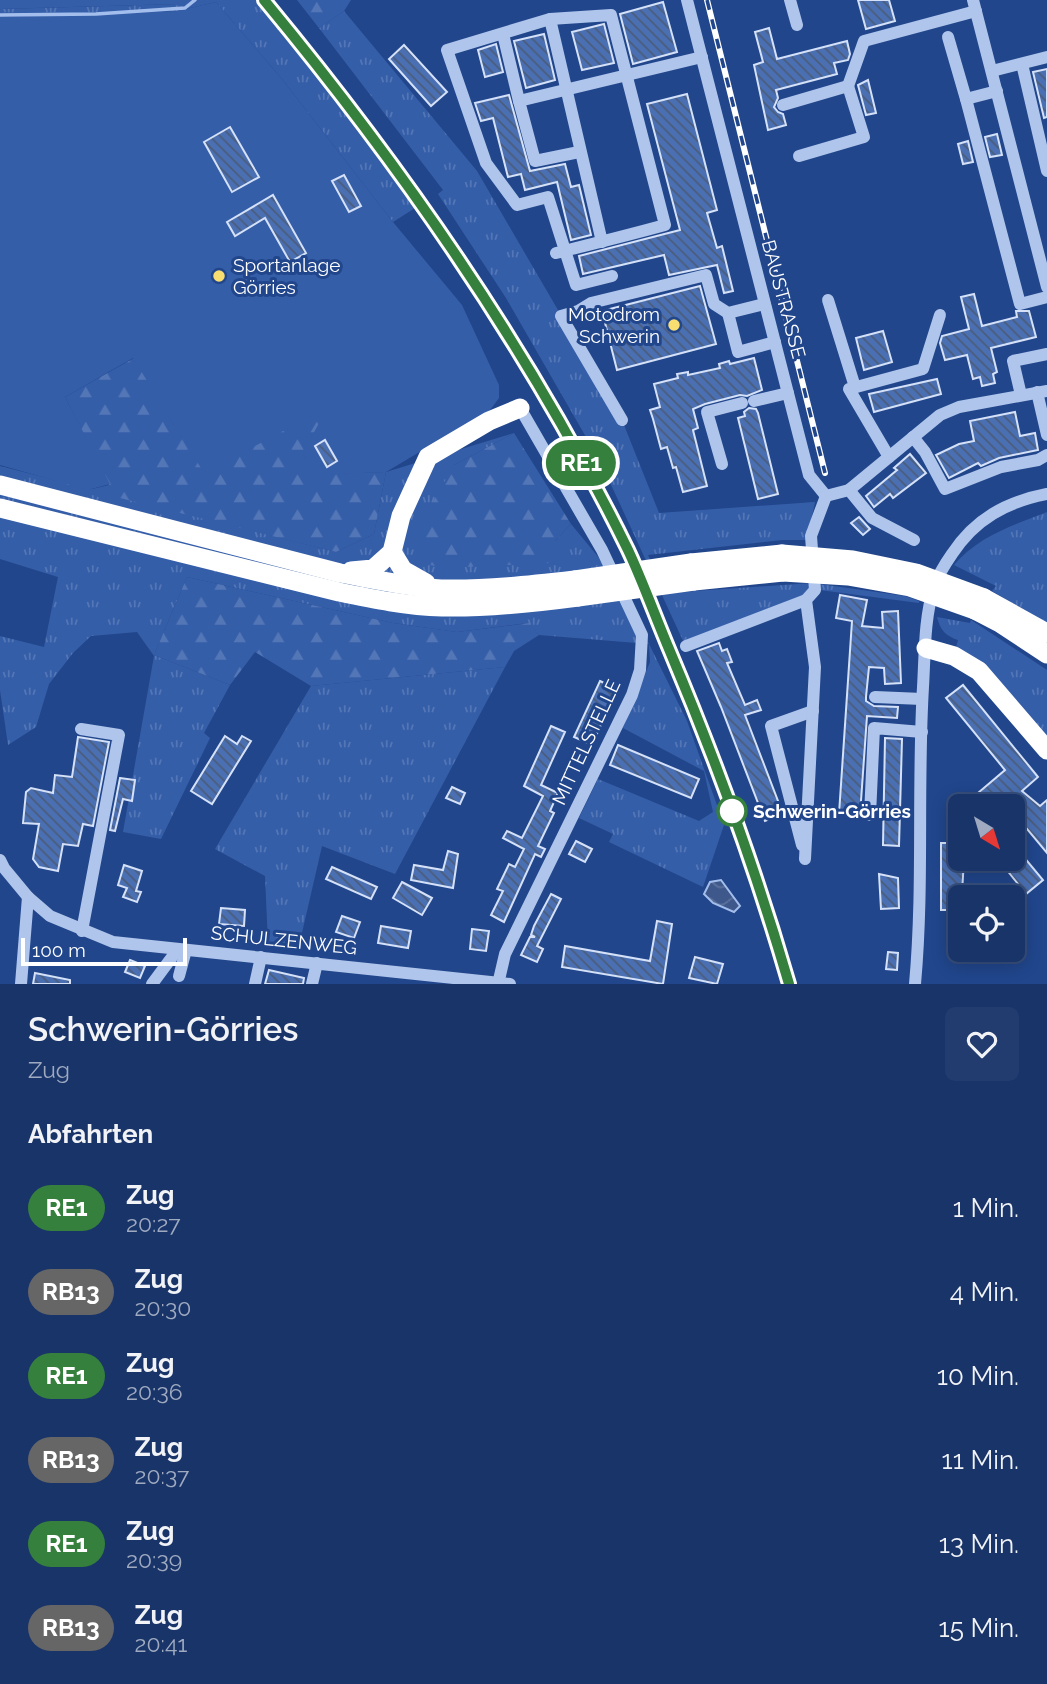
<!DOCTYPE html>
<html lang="de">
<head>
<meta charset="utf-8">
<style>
	body { margin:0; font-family:Raleway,sans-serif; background:#223c6f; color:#f1f3f6; height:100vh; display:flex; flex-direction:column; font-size:26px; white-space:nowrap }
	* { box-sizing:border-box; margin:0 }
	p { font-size:23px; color:#9faac0 }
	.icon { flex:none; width:38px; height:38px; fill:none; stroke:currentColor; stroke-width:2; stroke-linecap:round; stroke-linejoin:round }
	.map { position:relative; height:984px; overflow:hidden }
	.side { display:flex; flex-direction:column; background:#193469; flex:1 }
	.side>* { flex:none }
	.badge { padding:0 14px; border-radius:23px; font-size:24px; line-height:46px }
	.needle { width:46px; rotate:142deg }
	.buttons { position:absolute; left:948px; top:794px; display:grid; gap:14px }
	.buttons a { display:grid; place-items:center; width:77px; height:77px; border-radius:10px; background:#193469; box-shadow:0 4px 18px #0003,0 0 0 2px #374f7d; font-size:35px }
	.scale { position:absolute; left:21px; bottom:18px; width:166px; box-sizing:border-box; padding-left:7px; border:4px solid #fff; border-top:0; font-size:19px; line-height:24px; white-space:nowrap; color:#fff; -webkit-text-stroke:5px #21468c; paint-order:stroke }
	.map>.badge { position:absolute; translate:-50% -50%; box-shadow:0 0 0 4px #fff }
	h2 { padding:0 28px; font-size:26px; line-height:63px }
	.round { display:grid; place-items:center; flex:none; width:74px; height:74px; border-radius:10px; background:#223c6f }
	.overview { display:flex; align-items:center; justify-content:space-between; height:119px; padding:0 28px }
	h1 { font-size:33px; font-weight:600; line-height:52px }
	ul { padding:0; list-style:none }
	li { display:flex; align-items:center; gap:21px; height:84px; padding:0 28px }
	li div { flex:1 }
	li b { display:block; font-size:26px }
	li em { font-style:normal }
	li .badge { min-width:77px; font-weight:700; text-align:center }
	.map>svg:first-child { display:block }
	.grass { fill:url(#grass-tufts) }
	.forest { fill:url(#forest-firs) }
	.garden { fill:#355ea9 }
	.water { fill:url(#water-waves); stroke:#a3beec; stroke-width:2 }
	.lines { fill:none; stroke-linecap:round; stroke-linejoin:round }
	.stream { stroke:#a3beec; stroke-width:3.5 }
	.building { fill:url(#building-back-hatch); stroke:#d4e1f8; stroke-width:2 }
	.minor { stroke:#afc5eb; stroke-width:12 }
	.highway { stroke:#fff; stroke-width:19 }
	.rail-casing { stroke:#fff; stroke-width:6 }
	.rail { stroke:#21468c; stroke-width:3.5; stroke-dasharray:10; stroke-linecap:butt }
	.highway-bridge { stroke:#fff; stroke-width:19 }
	.line-casing { stroke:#fff; stroke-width:16 }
	.line { stroke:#36803d; stroke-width:10 }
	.poi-dot { fill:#f8dd71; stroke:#21468c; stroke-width:2.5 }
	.stop-dot { fill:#fff; stroke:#36803d; stroke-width:3.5 }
	.labels { text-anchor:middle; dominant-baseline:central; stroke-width:6; stroke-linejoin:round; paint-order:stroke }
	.poi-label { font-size:19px; fill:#fff; stroke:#21468c; text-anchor:start }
	.street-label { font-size:19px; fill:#fff; stroke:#21468c }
	.stop-label { font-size:19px; font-weight:bold; fill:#fff; stroke:#21468c; text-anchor:start }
</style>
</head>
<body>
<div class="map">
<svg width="1047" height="984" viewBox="0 0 1047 984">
	<defs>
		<pattern id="grass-tufts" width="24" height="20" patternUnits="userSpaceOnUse" patternTransform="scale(1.75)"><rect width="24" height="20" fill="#355ea9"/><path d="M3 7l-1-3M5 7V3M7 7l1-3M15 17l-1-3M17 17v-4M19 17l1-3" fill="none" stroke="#5376b6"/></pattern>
		<pattern id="forest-firs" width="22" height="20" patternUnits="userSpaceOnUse" patternTransform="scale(1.75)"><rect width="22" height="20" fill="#355ea9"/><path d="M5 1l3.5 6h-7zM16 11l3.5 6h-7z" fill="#5376b6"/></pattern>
		<pattern id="water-waves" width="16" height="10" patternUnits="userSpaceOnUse" patternTransform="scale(1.75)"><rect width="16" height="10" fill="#3e588b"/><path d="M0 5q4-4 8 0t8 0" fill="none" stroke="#5b719c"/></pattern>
		<pattern id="building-back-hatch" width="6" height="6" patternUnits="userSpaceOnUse" patternTransform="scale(1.75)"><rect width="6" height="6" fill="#4a70b3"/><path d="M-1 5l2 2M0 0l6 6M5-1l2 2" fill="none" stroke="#4b5c7a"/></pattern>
	</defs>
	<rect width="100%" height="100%" fill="#21468c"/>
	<g class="grass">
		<polygon points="178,0 258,0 374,148 415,208 393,222 282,79 216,2 177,11 0,17 0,9 177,4"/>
		<polygon points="344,11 477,171 622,420 659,513 815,502 807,540 782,540 648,555 665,593 812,583 905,596 919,601 919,603 812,589 803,599 685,645 601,463 506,298 438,194 443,190 319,28"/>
		<polygon points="514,433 454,465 555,541 571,524 599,558 649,644 687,721 724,825 703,887 609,842 613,834 579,818 598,779 699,821 713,812 704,771 623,728 650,662 649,644 539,635 528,623 457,632 393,623 187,577 154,655 230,685 204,733 210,738 161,839 123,832 154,656 137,632 91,636 73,653 49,684 36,727 8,745 0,690 0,636 44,647 58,577 0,559 0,466 336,552 374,534 386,472"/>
		<path d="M 1047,512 L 1047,623 L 992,591 L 996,586 L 954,565 C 977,537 1013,525 1047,512 Z"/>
		<path d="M 937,617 L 970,623 L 971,620 L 1047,670 L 1047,750 L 954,656 L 958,640 C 946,636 940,630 937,617 Z"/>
		<polygon points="505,667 395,874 322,846 298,950 268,943 265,876 215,849 311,686"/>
	</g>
	<g class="forest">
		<polygon points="297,0 351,0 344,11 319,28"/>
		<polygon points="134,358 329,406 314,474 386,472 374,534 336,552 88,490 109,485 65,397"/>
		<polygon points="514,433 571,524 555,541 550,563 442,568 420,562 423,519 454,465"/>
		<polygon points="187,577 393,623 457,632 529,623 539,635 514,651 505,667 311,686 255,652 230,685 154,655"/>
	</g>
	<g class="garden">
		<polygon points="0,0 178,0 178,4 0,9"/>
		<polygon points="216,2 282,79 393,222 462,305 499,385 499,398 490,410 386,472 314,475 303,452 328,407 204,473 133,358 65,397 110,484 88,490 0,465 0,17 177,11"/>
	</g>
	<polygon class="water" points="721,880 740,906 734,912 713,903 704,894 710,882"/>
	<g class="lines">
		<polyline class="stream" points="0,15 96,14 185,8 195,0"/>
	</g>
	<g class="building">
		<polygon points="858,0 889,0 895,21 866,29"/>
		<polygon points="663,2 677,52 633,64 620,14"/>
		<polygon points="604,24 614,63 582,70 572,32"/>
		<polygon points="769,28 777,59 847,41 850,54 848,60 834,63 837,74 776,90 778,98 774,107 778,112 783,114 786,125 768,130 754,65 763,62 755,32"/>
		<polygon points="544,34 555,80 526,88 514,41"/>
		<polygon points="496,44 503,72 485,77 478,50"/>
		<polygon points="404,45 447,92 431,106 389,59"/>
		<polygon points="1047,69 1047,117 1044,118 1033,72"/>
		<polygon points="868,80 876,113 866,115 858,85"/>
		<polygon points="687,94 717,210 707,213 717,248 722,246 733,291 724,293 717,265 669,275 664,255 583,274 579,256 680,230 647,104"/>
		<polygon points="509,95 530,171 565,164 571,187 579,185 591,235 571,240 557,182 525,190 521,174 508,177 493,118 481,121 475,103"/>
		<polygon points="230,127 259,177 232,192 204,142"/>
		<polygon points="997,134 1002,155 990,157 985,137"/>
		<polygon points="968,141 973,162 963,164 958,144"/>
		<polygon points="344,175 361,206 349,212 332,181"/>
		<polygon points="273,195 306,253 290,262 265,218 235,236 227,222"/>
		<polygon points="700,286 716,344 617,370 602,311"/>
		<polygon points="974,294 982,326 1017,317 1016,311 1029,311 1036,337 991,348 997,372 993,374 995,383 982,386 980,377 973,379 967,355 945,360 940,343 942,336 969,329 961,297"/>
		<polygon points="883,331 892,362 864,370 856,338"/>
		<polygon points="754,358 762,390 747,396 740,395 705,404 693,409 698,428 693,430 707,486 683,492 676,467 673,468 667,447 661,449 653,419 650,410 660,407 654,384 678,378 677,374 688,372 688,375 720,368 719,364 729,361 730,364"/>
		<polygon points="937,379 941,394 874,412 869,394"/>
		<polygon points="749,408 756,409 758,413 778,494 758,499 738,418 745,416 744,412"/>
		<polygon points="1015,412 1020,436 1035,433 1038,450 999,458 981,466 978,463 949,478 936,455 959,444 974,441 970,421"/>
		<polygon points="325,440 337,461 327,467 315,446"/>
		<polygon points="910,454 926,473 893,498 890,494 874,507 866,496 897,470 894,468"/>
		<polygon points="859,517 870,529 863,535 851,523"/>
		<polygon points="840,595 867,600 862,626 883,628 882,612 898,611 901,683 885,684 884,668 869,667 866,697 866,701 874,706 898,707 897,718 867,716 860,815 839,814 852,621 836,618"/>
		<polygon points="719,643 722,651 727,649 732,662 727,663 745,705 757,700 761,710 745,715 783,814 765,821 721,707 697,651"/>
		<polygon points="600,681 617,689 592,745 574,737"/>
		<polygon points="963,685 1038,777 1022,791 1040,806 1047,800 1047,853 1013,812 1013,807 980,807 972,798 1005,770 946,698"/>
		<polygon points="551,726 565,732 541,785 558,793 550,811 554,813 538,846 545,849 541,857 535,854 504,922 491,915 503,891 497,889 509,864 515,867 524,849 503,838 507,831 522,838 543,796 524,786"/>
		<polygon points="225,736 237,744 242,736 251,741 212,804 191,791"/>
		<polygon points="78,737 109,742 93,826 83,824 78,846 63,844 58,871 39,867 33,859 39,824 23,823 26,792 31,788 53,793 55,775 72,777"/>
		<polygon points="885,738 902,739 899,846 883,845"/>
		<polygon points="618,745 699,779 691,798 610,765"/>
		<polygon points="120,778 135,780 132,801 123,799 115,831 110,830"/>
		<polygon points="452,787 465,793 460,804 446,798"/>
		<polygon points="576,841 592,849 585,862 569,854"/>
		<polygon points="941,843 961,843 961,859 964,859 961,910 941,910"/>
		<polygon points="1013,844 1043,880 1026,894 998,859 1013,859"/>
		<polygon points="448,851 458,854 453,888 411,880 414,865 443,870"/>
		<polygon points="124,865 142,871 136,891 141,892 137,902 123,897 127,888 118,885"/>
		<polygon points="332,867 377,887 371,899 326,879"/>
		<polygon points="879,874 898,878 899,908 881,909"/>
		<polygon points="402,882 432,898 422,915 393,898"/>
		<polygon points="551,894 561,899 537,946 543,949 537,962 521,955 530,937 535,937 531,935 534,926"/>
		<polygon points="221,908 245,910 244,926 219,924"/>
		<polygon points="342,916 360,922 354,938 336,932"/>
		<polygon points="657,921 672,924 663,984 562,967 565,946 650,961"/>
		<polygon points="381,926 411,931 408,948 378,943"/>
		<polygon points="472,929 489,931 486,951 470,949"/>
		<polygon points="888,952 898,953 897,970 886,969"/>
		<polygon points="695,957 723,964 717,984 689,978"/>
		<polygon points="130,960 145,966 140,978 125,972"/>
		<polygon points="269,970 304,978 303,984 265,984"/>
		<polygon points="35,973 70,980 70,984 33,984"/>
	</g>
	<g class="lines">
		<g class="minor">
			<polyline points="687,0 809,475 826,496"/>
			<polyline points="790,0 797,25"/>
			<polyline points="973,0 1047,287"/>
			<polyline points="550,19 602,242"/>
			<polyline points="503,34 519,101"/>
			<polyline points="948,37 966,99"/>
			<polyline points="1022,64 1047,171"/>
			<polyline points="992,71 1047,57"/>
			<polyline points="848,86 864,41 976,11"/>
			<polyline points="997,91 966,99 1020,304 1047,297"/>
			<polyline points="783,105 848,86 864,137 799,156"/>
			<polyline points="579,152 535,161 519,101 702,57"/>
			<path d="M 556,253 C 592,244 629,235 665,225 L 611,15 L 550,19 L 447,50 L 486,163 L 517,205 L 548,197 L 576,285 L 612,276"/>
			<polyline points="828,300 855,387"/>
			<polyline points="728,313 738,352 775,342"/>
			<polyline points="1037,392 1047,435"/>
			<polyline points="1021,395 1013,361 1047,354"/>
			<polyline points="754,401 788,393"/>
			<polyline points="622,420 561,316 578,311 591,303 706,275 714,304 728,313 764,304"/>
			<polyline points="913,437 925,452 945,489 1001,467 1038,460 1047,455"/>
			<polyline points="889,457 849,389 923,369 940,315"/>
			<polyline points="722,464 707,412 742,403"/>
			<polyline points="849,490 872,518 914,540"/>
			<polyline points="826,496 849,490 940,415 959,407 1047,391"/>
			<polyline points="686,646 806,600"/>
			<polyline points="875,697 922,699"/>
			<polyline points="81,729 119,735 82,931"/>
			<polyline points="870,815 874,728 922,732"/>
			<polyline points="802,845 771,726 813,711"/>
			<polyline points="805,859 815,667 806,600 815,590 811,536 826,496"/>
			<polyline points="0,860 4,868 28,897 50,916 113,942 510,984"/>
			<polyline points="179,976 186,950"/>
			<polyline points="21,984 28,897"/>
			<polyline points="152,984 178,949"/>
			<polyline points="255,984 261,957"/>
			<polyline points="312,984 317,963"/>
			<polyline points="498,984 505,954 632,695 640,670 642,635 602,550 520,408"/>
			<path d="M 915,984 C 924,885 917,786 923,687 C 925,654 924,619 934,587 C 938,575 945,564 952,554 C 975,519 1006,502 1047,494"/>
		</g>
		<g class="highway">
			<path d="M 0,485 L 340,573 C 373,579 407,587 441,589 C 486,590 531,585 575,580"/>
			<path d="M 0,508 L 339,592 C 373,599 407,606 442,607 C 487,608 533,603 578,597"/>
			<polyline points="392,552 403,570 426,583"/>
			<polyline points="691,563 782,554"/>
			<polyline points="351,571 373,569 392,552 401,516 428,457 489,421 520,408"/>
			<polyline points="694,581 783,572"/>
			<polyline points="984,598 1047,633"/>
			<polyline points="975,610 1000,623 1047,654"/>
			<polyline points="926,648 954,656 979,671 1047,750"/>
		</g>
		<defs>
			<g id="rail">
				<path d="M 264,0 C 404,169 532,351 628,550 C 643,582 655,616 669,649 C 715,758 756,870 789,984"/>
				<polyline points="707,0 825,473"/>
			</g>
		</defs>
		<use href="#rail" class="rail-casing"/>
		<use href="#rail" class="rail"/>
		<g class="highway-bridge">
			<polyline points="782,554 853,560 916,573 984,598"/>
			<polyline points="783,572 848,576 910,587 975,610"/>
			<polyline points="575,580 691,563"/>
			<polyline points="578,597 694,581"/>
		</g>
	</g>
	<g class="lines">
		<defs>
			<path id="line" d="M 264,0 C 404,169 531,352 628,550 C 643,582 655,616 669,649 C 715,758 756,870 789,984"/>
		</defs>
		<use href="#line" class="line-casing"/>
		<use href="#line" class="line"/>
	</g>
	<g class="poi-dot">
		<circle cx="219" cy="276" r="7"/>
		<circle cx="674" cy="325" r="7"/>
	</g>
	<circle class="stop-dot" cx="732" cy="811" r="14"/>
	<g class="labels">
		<g class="poi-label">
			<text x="233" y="265">Sportanlage<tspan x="233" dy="22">Görries</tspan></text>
			<text x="660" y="314" text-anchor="end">Motodrom<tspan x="660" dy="22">Schwerin</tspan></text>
		</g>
		<g class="street-label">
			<text transform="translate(784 299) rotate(75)">BAUSTRASSE</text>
			<text transform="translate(586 742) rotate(-65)">MITTELSTELLE</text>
			<text transform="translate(284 940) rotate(6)">SCHULZENWEG</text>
		</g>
		<g class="stop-label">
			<text x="753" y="811">Schwerin-Görries</text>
		</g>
	</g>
</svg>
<div class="buttons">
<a><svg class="needle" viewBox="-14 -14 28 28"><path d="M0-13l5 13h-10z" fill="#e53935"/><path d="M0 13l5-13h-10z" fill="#9faac0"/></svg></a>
<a><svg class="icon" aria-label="locate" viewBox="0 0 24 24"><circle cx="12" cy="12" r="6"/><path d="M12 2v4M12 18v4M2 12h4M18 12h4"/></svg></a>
</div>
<div class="scale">100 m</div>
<b class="badge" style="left:581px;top:463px;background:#36803d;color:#fff">RE1</b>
</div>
<section class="side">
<div class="overview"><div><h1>Schwerin-Görries</h1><p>Zug</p></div><a class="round"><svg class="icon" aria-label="heart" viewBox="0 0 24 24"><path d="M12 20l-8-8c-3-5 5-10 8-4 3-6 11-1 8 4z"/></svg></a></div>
<h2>Abfahrten</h2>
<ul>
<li><span class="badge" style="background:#36803d;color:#fff">RE1</span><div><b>Zug</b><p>20:27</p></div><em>1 Min.</em></li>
<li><span class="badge" style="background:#666;color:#fff">RB13</span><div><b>Zug</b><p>20:30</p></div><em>4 Min.</em></li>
<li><span class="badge" style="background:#36803d;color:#fff">RE1</span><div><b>Zug</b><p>20:36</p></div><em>10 Min.</em></li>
<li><span class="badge" style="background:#666;color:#fff">RB13</span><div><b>Zug</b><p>20:37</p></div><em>11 Min.</em></li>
<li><span class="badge" style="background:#36803d;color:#fff">RE1</span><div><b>Zug</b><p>20:39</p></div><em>13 Min.</em></li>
<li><span class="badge" style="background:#666;color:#fff">RB13</span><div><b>Zug</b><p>20:41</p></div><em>15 Min.</em></li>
</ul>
</section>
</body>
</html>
